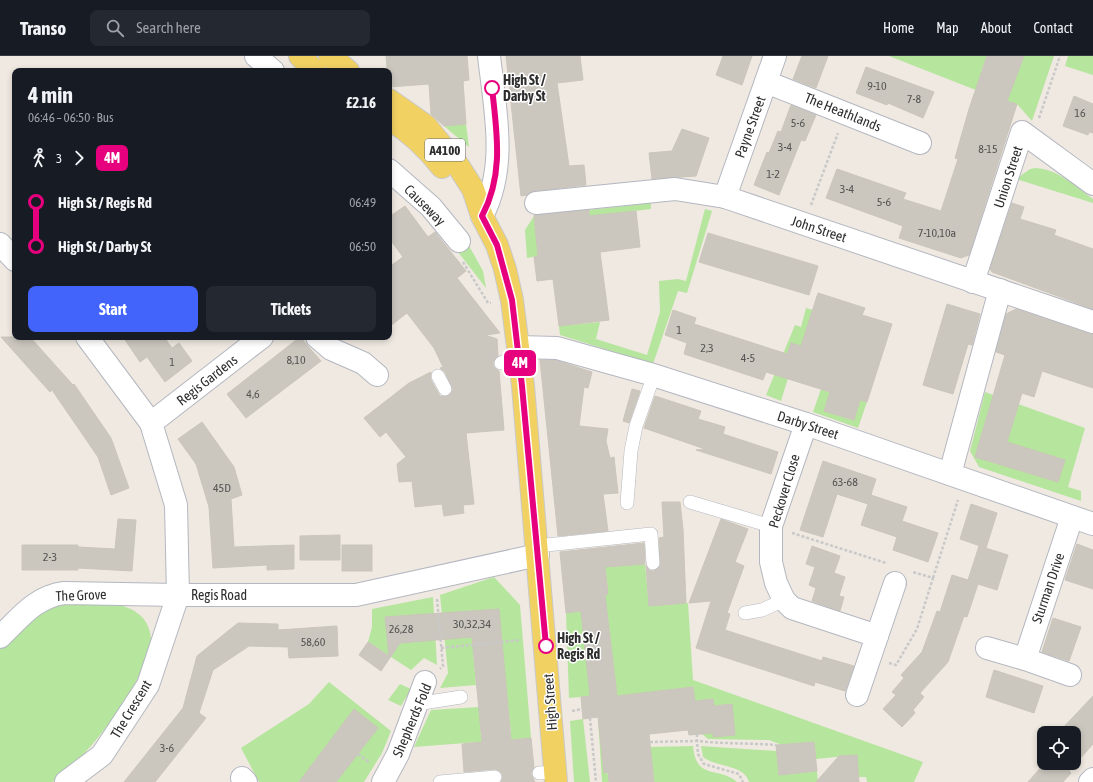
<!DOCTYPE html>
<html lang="en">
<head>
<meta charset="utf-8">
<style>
	body { margin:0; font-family:"Asap Condensed",sans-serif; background:#242831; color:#f1f3f6; height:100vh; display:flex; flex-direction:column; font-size:15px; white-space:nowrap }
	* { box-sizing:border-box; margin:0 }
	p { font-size:13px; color:#9ea1a6 }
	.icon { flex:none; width:22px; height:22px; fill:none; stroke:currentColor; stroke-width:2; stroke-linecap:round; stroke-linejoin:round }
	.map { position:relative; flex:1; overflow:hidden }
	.details { position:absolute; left:12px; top:12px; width:380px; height:272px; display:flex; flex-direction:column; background:#171b24; border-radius:8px; box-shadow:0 2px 6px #0003 }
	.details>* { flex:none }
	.badge { padding:0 8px; border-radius:6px; font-size:14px; line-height:26px }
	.tools { position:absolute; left:1037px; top:670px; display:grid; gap:8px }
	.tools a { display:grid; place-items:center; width:44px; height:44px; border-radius:8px; background:#171b24; box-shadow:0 2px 6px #0003; font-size:20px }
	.map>.badge { position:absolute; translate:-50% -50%; box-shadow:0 0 0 2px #fff }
	.legs { display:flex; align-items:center; gap:6px; height:44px; padding:0 16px; font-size:13px }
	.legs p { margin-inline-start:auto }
	.summary { display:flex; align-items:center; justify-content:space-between; height:68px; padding:0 16px }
	h1 { font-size:22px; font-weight:700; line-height:30px }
	.action { display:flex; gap:8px; margin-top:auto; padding:8px 16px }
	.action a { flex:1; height:46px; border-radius:8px; background:#4264fb; color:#fff; font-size:16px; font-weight:700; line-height:46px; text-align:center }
	.action a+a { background:#242831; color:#f1f3f6 }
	ul { padding:0 16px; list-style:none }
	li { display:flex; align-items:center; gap:14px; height:44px; font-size:15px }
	li i { display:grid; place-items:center; width:6px; height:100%; margin:0 5px; background:currentColor }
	li i::after { content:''; width:10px; height:10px; margin:-5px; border:3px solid; border-radius:50%; background:#171b24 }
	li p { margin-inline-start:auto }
	li:first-child i { background:linear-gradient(#0000 50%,currentColor 0) }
	li:last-child i { background:linear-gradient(currentColor 50%,#0000 0) }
	header { display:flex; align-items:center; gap:24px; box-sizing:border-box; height:56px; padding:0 20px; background:#171b24; border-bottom:1px solid #363941 }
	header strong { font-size:19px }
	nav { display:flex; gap:22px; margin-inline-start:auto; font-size:14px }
	.search { width:280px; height:36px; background:#242831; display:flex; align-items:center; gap:10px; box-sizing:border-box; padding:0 14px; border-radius:8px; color:#9ea1a6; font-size:15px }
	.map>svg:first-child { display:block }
	.green { fill:#b6e59e }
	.building { fill:#cbc7bf; stroke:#cbc5ba }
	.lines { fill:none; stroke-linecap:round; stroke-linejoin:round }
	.lane-casing { stroke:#b4b7c1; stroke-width:14 }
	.street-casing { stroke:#b4b7c1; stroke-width:24 }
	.secondary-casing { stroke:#b4b7c1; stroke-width:24 }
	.primary-casing { stroke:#c9c9c9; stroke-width:24 }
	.path { stroke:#c9c9c9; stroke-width:2.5; stroke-dasharray:3 2; stroke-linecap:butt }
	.lane { stroke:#fff; stroke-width:13 }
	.street { stroke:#fff; stroke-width:22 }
	.secondary { stroke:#fff; stroke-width:22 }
	.primary { stroke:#f2d163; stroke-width:22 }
	.line-1-casing { stroke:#fff; stroke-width:9 }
	.line-1 { stroke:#e6007e; stroke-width:6 }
	.stop-1-dot { fill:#fff; stroke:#e6007e; stroke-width:2 }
	.labels { text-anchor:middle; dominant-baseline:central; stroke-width:3; stroke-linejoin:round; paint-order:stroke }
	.number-label { font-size:12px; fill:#555452 }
	.shield { fill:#fff; stroke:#6d6d6d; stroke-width:1 }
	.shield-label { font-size:13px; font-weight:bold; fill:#2e2e2e }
	.stop-label { font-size:14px; font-weight:bold; fill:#2e2e2e; stroke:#fff; text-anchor:start }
	.street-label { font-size:14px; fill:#2e2e2e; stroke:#fff }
</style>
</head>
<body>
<header>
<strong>Transo</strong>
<div class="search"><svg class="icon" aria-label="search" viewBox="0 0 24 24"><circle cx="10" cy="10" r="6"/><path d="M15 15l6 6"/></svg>Search here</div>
<nav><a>Home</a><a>Map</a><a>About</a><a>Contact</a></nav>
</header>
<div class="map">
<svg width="1093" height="726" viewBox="0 0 1093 726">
	<rect width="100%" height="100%" fill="#efe9e1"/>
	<g class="green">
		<polygon points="889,0 987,0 981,16 1013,28 1024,0 1054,0 1032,65 1017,48 991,40"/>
		<polygon points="1068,0 1093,0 1093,19 1065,10"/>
		<polygon points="466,68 469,91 444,70"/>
		<path d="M 1036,112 C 1058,113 1076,131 1093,143 L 1093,147 L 1016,123 L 1030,113 Z"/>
		<polygon points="651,147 651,153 535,167 538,200 527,202 525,174 534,160"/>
		<polygon points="705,153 712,155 687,237 678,235 653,308 560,279 559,270 600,266 596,283 647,299 660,256 659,225 678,223 686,225"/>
		<polygon points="468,188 483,215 486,232 458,196"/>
		<polygon points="806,252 813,254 801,290 791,287 780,320 788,322 781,345 766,339 795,269 801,271"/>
		<polygon points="821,333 830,336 825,355 853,364 860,344 867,346 858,372 813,356"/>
		<polygon points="985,336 1085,372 1068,431 1081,435 1081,445 979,411 970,395"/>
		<polygon points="645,508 649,550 688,547 693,624 923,706 914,726 867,726 866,721 859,721 856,699 816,703 814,686 782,689 769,684 708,683 702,678 713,676 735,679 731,648 714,650 713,643 695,645 693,631 617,640 608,563 582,566 591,640 569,642 566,557 602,553 601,539 608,538 607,526 594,512"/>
		<polygon points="494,521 520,549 531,682 414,691 431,654 479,651 481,680 511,678 502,591 473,594 476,629 440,632 448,617 440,539"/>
		<polygon points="433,541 437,609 424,602 411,614 368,586 372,571 372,553"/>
		<path d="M 71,546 C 93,547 126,543 143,562 C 148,568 151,577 151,584 C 148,622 93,694 64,717 C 60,720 56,725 52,726 C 43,726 11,726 0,726 L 0,592 C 21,571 41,552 71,546 Z"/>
		<polygon points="329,626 391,675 382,697 364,726 259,726 241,692 309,648"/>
		<polygon points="400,628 411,633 401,650 388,644"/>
		<polygon points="598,662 609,726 602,726"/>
		<polygon points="583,663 590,726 574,726 570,665"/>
		<path d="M 693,690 C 696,725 719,710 737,726 L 654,726 L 650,691 Z"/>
		<path d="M 701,690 L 777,695 L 779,719 L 817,715 L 818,726 L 749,726 C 744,708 717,712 703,701 Z"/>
	</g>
	<g class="building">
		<polygon points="386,0 467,0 469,24 463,25 466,68 444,70 431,58 429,28 389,31"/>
		<polygon points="506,0 580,0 583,24 557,27 569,110 584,109 586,129 535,135 527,139 521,140"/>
		<polygon points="723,0 752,0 742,29 716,19"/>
		<polygon points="802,0 828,0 816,32 793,23"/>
		<polygon points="987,0 1024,0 1007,45 1017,48 969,199 961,202 899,182 903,170 826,142 837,113 906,137 903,143 941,155 958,103 955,102 969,53"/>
		<polygon points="866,11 934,36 923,62 888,47 887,49 856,37"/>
		<polygon points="1074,40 1093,48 1093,77 1089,76 1088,79 1063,70"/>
		<polygon points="791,49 816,59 805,85 801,84 779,139 754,129 767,96 769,97 778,75 781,76"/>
		<polygon points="682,73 709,82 696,120 652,123 649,97 672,95"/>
		<polygon points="1012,147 1024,151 1020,163 1056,174 1054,179 1093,193 1093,253 992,216 990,213"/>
		<polygon points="405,150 428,181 435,176 466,215 457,222 500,277 485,279 497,283 498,300 493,307 494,311 499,315 504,374 466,377 474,448 463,449 464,457 444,460 442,448 415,451 412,425 399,426 397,408 406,401 386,376 380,381 364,362 409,327 431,316 431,324 440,340 448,340 453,334 445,316 440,312 443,311 434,292 407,257 389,271 389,211 403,201 389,182 389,161"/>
		<polygon points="589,154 589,160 636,155 640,191 600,196 609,264 559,270 553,223 537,225 534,201 538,200 534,159"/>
		<polygon points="708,177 818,210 809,239 699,206"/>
		<polygon points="818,237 865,252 862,259 892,268 867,346 860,344 854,364 824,355 830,336 766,316 763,324 684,298 687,287 665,279 673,254 696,262 694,268 787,298 791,287 801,290"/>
		<polygon points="947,248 980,258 972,289 968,288 953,338 923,329"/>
		<polygon points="1016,253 1093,278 1093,332 1042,315 1034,341 1022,337 1007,386 1065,404 1058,426 975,401 1005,299 996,296 1006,258"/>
		<polygon points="1,281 30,281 73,329 74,328 111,382 129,432 111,439 98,401 52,334 50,336"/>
		<polygon points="123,281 164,281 172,292 179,287 192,305 165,326 147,301 140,306"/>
		<polygon points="300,281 321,305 246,362 227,338"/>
		<polygon points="540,304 555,304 592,316 588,332 584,331 579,370 608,373 606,385 610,402 614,401 618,437 603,438 608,475 558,480"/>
		<polygon points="632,333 640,335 629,367 623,365"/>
		<polygon points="655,340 701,355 698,363 725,371 723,378 778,396 771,418 696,394 705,393 644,372"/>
		<polygon points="202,366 234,411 242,439 231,443 234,491 294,489 294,513 267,514 267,509 213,512 209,451 196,408 178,383"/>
		<polygon points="823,405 876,423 868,448 837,438 823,481 800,474"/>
		<polygon points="871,439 907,451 902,465 938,477 928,506 893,494 897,481 861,469"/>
		<polygon points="662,446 680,446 683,473 686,547 649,550 646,509 649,514 653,515 660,510 659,482 664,481"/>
		<polygon points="971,448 997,457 986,492 960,483"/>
		<polygon points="118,463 136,464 132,515 78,512 78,514 22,514 22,489 78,489 78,491 115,493"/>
		<polygon points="721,463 748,473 735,506 744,510 727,557 730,558 725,574 822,605 823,601 854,610 845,635 815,626 814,630 696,592 711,545 689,547"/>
		<polygon points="340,479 340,504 300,504 300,480"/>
		<polygon points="644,487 645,508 605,511 608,538 605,539 617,640 693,631 695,645 713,643 714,650 732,648 735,679 713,681 713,677 689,679 688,674 649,678 654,726 609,726 608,716 604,717 598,661 583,663 581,641 590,640 581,555 566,557 560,496"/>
		<polygon points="1077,488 1093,494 1093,533 1065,524"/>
		<rect x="342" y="489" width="30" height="26"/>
		<polygon points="812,490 840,500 834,517 845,521 839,540 844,541 840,555 812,545 816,532 809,529 815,511 806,508"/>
		<polygon points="979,490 1008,499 997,534 978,528 967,561 964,560 948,606 920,637 924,641 913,654 915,657 902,671 883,653 896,639 892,636 904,622 901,619 922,596 937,555 940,556 952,519 968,524"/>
		<polygon points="499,553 511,684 531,682 534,711 531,718 535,726 501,726 503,721 502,717 495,713 464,716 462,688 482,686 472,581 400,587 381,615 359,599 368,586 389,600 385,561"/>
		<polygon points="1053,562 1081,571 1069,605 1042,596"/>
		<polygon points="238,567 278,568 278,574 337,570 338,600 289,602 288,591 249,590 213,614 199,657 206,662 155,726 124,726 183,652 197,600"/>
		<polygon points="994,614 1043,630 1034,657 986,641"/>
		<polygon points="1093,640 1093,688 1069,715 1071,717 1063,726 1028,726 1044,708 1039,704 1044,698 1044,707 1074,707 1074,677 1058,677"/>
		<polygon points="354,653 378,672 336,726 299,726"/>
		<polygon points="814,686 817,715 779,719 776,689"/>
		<polygon points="857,699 859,726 816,726 839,700"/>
	</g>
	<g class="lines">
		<defs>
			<g id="lane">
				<polyline points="501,307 519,299"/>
				<polyline points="438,320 445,333"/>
				<polyline points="690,446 771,470"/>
				<polyline points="627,447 631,395 636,370 654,319"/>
				<polyline points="537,490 651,478 653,507"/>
				<polyline points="745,557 762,554 784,544"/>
				<polyline points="416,648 461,641"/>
				<polyline points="539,717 555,716"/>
				<polyline points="440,726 495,721"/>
			</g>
			<g id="street">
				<polyline points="256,0 273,15"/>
				<polyline points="766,26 920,87"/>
				<polyline points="389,114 431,151 459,185"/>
				<polyline points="725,141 775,0"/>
				<polyline points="536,147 675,133 725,141 1093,266"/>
				<path d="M 482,160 C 508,110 495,54 489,0"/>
				<polyline points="0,188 15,204"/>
				<polyline points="973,226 1022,76 1093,128"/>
				<polyline points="87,281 151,367 176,449 178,539 356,539 538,499"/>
				<polyline points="317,281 331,293 363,307 377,319"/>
				<polyline points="518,291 557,292 650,318 806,368 1093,468"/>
				<polyline points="151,367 262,281"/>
				<polyline points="806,368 771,470 771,506 776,527 784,544 792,552 877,580"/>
				<polyline points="950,418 1000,234"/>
				<path d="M 0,581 C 20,562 35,541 64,537 L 178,539 L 148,629 L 102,699 L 66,726"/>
				<polyline points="987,592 1025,603 1070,619"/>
				<polyline points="1025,603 1072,461"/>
				<polyline points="857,639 895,527"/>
				<polyline points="242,722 246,726"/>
				<polyline points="383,726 398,698 425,626"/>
			</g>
			<polyline id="secondary" points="1090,726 1093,723"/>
			<g id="primary">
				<polyline points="300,0 315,15"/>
				<polyline points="330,0 348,15"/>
				<polyline points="389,44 426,70 459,111 473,133 482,160 497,189 505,213 512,244 523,330 556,726"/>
				<path d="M 389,63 C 409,75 428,93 442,111"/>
			</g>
		</defs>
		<use href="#lane" class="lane-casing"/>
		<use href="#street" class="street-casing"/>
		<use href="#secondary" class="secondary-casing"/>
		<use href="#primary" class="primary-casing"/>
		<g class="path">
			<polyline points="1039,62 1060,0"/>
			<polyline points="811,149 838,77"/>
			<polyline points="463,206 488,247 491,247"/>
			<polyline points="792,477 886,507"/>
			<polyline points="933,522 958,444"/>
			<polyline points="437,543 443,610 440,613"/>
			<polyline points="441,592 521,584"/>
			<polyline points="889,607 896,609 917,573 933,522 913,516"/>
			<polyline points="572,655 582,653"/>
			<polyline points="590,662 596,726"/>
			<path d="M 697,678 L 697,685 C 724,688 750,687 776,689"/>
			<polyline points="650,686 697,685 698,698 704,708 739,718 743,726"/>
			<polyline points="358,698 369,706"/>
		</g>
		<use href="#lane" class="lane"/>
		<use href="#street" class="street"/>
		<use href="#secondary" class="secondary"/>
		<use href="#primary" class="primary"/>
	</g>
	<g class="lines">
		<defs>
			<path id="line-1" d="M 492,32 C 497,78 504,118 482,160 L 497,189 L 512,244 L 522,330 L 546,590"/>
		</defs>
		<use href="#line-1" class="line-1-casing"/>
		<use href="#line-1" class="line-1"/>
	</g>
	<g class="stop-1-dot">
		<circle cx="492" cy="32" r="7"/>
		<circle cx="546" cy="590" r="7"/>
	</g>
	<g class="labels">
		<g class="number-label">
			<text x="877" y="30">9-10</text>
			<text x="914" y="43">7-8</text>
			<text x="1080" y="57">16</text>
			<text x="798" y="67">5-6</text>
			<text x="785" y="91">3-4</text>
			<text x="988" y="93">8-15</text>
			<text x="773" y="118">1-2</text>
			<text x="847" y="133">3-4</text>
			<text x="884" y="146">5-6</text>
			<text x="937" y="177">7-10,10a</text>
			<text x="679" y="274">1</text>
			<text x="707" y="292">2,3</text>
			<text x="748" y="302">4-5</text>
			<text x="296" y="304">8,10</text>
			<text x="172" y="306">1</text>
			<text x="253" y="338">4,6</text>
			<text x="845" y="426">63-68</text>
			<text x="222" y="432">45D</text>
			<text x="50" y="501">2-3</text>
			<text x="472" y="568">30,32,34</text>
			<text x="401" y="573">26,28</text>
			<text x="313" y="586">58,60</text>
			<text x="167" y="692">3-6</text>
		</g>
		<rect class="shield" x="425" y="83" width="40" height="22" rx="3"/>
		<g class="shield-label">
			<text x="445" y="94">A4100</text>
		</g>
		<g class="stop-label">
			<text x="503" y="24">High St /<tspan x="503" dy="16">Darby St</tspan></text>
			<text x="557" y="582">High St /<tspan x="557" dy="16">Regis Rd</tspan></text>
		</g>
		<g class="street-label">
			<text transform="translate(843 56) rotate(22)">The Heathlands</text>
			<text transform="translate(750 71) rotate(-70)">Payne Street</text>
			<text transform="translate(1008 121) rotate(-72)">Union Street</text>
			<text transform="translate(425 149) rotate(45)">Causeway</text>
			<text transform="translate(819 173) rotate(18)">John Street</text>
			<text transform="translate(207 324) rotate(-38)">Regis Gardens</text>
			<text transform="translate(808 369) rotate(18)">Darby Street</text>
			<text transform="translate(784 435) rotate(-73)">Peckover Close</text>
			<text transform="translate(1048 532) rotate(-71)">Sturman Drive</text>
			<text transform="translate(81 539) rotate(-2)">The Grove</text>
			<text x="219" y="539">Regis Road</text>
			<text transform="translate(550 646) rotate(-94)">High Street</text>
			<text transform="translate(131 653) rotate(-59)">The Crescent</text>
			<text transform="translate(412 664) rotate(-67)">Shepherds Fold</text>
		</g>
	</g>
</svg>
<div class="tools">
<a><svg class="icon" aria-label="locate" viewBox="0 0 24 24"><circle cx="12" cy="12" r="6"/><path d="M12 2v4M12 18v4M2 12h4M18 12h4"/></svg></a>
</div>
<b class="badge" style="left:520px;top:307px;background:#e6007e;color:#fff">4M</b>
<section class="details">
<div class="summary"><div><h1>4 min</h1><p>06:46 – 06:50 · Bus</p></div><b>£2.16</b></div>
<div class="legs"><svg class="icon" aria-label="walk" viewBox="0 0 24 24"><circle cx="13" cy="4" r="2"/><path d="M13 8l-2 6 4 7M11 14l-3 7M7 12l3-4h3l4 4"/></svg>3<svg class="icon" aria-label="forward" viewBox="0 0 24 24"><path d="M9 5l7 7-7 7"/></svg><b class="badge" style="background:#e6007e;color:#fff">4M</b></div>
<ul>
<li><i style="color:#e6007e"></i><b>High St / Regis Rd</b><p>06:49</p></li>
<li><i style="color:#e6007e"></i><b>High St / Darby St</b><p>06:50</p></li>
</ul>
<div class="action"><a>Start</a><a>Tickets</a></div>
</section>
</div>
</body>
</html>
